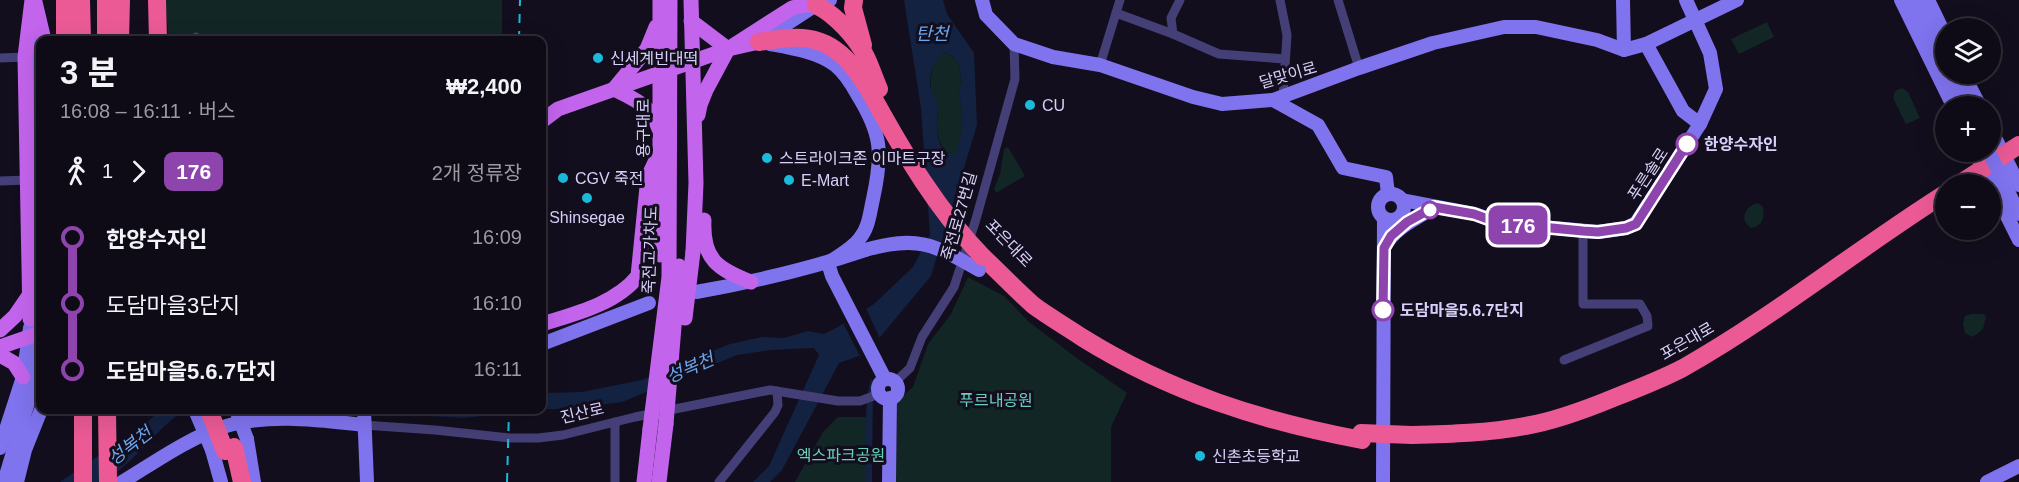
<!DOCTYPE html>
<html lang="ko">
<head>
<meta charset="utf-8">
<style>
	body { margin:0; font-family:Helvetica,"Noto Sans KR",sans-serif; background:#17131f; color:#f1f3f6; height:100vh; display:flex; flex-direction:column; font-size:22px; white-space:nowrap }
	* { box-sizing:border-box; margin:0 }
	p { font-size:20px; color:#9b9aa1 }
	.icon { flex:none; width:33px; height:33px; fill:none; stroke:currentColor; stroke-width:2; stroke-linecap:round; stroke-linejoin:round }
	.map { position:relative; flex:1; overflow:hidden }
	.panel { position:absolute; left:36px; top:36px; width:510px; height:378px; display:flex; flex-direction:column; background:#0e0a16; border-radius:12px; box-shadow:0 6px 24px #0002,0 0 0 2px #2e2b35 }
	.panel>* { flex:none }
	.badge { padding:0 12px; border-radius:9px; font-size:21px; line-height:39px }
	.controls { position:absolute; left:1935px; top:18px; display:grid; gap:12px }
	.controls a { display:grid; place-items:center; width:66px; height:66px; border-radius:50%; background:#0e0a16; box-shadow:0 6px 24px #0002,0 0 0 2px #2e2b35; font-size:30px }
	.map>.badge { position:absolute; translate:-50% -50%; box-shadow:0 0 0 3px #fff }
	.legs { display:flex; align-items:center; gap:9px; height:66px; padding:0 24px; font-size:20px }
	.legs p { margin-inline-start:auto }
	.overview { display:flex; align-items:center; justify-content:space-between; height:102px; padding:0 24px }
	h1 { font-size:33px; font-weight:700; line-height:45px }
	ul { padding:0 24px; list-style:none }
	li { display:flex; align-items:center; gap:21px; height:66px; font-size:22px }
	li i { display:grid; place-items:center; width:9px; height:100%; margin:0 8px; background:currentColor }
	li i::after { content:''; width:15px; height:15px; margin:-8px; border:4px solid; border-radius:50%; background:#0e0a16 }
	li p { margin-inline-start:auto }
	li:first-child i { background:linear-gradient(#0000 50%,currentColor 0) }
	li:last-child i { background:linear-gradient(currentColor 50%,#0000 0) }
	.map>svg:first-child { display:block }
	.green { fill:#122626 }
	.water { fill:#142241; fill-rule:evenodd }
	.pier { fill:#120e1d }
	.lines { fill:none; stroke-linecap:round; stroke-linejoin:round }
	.street { stroke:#453f77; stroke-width:9 }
	.secondary { stroke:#7f73ee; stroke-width:14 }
	.primary { stroke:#c364ec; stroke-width:15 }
	.highway { stroke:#eb5a95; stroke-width:18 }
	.rail { stroke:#1abadb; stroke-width:2; stroke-dasharray:9 8; stroke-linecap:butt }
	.secondary-bridge { stroke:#7f73ee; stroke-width:14 }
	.primary-bridge { stroke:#c364ec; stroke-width:15 }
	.highway-bridge { stroke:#eb5a95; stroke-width:18 }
	.line-1-casing { stroke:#fff; stroke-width:14 }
	.line-1 { stroke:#8e44ad; stroke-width:9 }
	.poi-dot { fill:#1abadb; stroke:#120e1d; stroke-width:2 }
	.stop-1-dot { fill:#fff; stroke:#8e44ad; stroke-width:3 }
	.labels { text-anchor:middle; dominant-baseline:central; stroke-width:6; stroke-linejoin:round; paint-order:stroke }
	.poi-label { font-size:16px; fill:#d8d0f9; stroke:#120e1d; text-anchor:start }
	.street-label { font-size:16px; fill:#d8d0f9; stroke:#120e1d }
	.stop-label { font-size:16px; font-weight:bold; fill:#d8d0f9; stroke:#120e1d; text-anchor:start }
	.park-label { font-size:16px; fill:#66d0bd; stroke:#120e1d }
	.water-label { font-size:18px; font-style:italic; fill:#6ba7ed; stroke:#120e1d }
</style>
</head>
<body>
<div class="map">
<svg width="2019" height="482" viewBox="0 0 2019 482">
	<rect width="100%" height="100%" fill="#120e1d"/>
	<g class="green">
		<polygon points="165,0 502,0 502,40 169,40"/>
		<polygon points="1767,22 1774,37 1739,54 1731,39"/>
		<path d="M 944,53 C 960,55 960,71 962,85 L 958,89 C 964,115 964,129 957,154 L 949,154 C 933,140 938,123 938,103 L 932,96 C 930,79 929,64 944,53 Z"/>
		<polygon points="1902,88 1908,92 1920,118 1906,124 1893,98 1895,91"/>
		<polygon points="1008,147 1025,176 996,193 994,189 1000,174 1004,149"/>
		<path d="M 1758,203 L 1763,207 C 1765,218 1762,226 1751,228 C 1739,221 1744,206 1758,203 Z"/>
		<polygon points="968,277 1004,296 1028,321 1074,356 1127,393 1111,427 1111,482 896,482 897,401 913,387 928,344 951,314"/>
		<polygon points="1971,314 1984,314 1986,317 1983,329 1973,337 1965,333 1963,324 1965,316"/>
		<polygon points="838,417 869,417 868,482 795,482 823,432"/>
	</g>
	<g class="water">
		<path d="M 904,0 L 943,0 L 947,14 L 974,53 L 977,125 L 931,276 L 876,342 L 885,368 L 873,385 L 872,482 L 866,482 C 867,449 862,399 874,370 L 859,356 L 839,363 L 782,470 L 770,482 L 753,482 L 769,466 L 819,355 L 814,348 L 771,350 L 737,355 L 622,402 L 567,409 L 542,409 L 542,393 L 582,392 L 642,380 L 730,344 L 762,337 L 784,338 L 808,331 L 824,334 L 836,328 L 874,304 L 913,267 L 930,235 L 921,108 ZM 944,53 C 960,55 960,71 962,84 L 958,89 C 964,115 964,129 956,154 C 931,154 938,120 938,102 C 925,88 929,64 944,53 Z"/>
		<path d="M 161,410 L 186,410 C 156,426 130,472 98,482 C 88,482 72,482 60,482 C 94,457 131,438 161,410 Z"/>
		<polygon points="402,410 539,410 463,418 430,416"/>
	</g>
	<polygon class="pier" points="865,306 881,341 887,364 873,382 869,374 870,370 864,364 842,321"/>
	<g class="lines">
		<g class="street">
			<polyline points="1180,0 1171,18 1173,34 1219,54 1285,59"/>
			<polyline points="1280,0 1287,35 1283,97"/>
			<polyline points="1338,0 1359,68"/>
			<polyline points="1116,13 1173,34"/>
			<polyline points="196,40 196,37"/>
			<polyline points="0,58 25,57"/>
			<polyline points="1100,65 1120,0"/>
			<polyline points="0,181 28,180"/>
			<polyline points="1564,360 1648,326 1647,316 1640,304 1583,304 1583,231"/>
			<polyline points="895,382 910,368 922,337 954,287 976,219 1015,79 1014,44"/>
			<polyline points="364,425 435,430 510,438 538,438 563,435 635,417 770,390 838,401 860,401 879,394"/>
			<polyline points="615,482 615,422"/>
			<polyline points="719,482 775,412 778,405 777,391"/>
		</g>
		<g class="secondary">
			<polyline points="982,0 986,15 1014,44 1053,57 1100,65 1193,97 1222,104 1273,100 1359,68 1433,43 1504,27 1536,27 1597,40 1624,50 1646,44 1737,0"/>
			<polyline points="1623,0 1624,50"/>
			<polyline points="1901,0 1953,106"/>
			<polyline points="1914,0 1946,64"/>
			<polyline points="1928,0 1946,37"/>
			<polyline points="34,19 40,140"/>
			<polyline points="764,39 816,5 830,0"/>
			<path d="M 770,44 C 792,48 817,52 835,65 C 845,73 851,83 857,94 C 882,134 883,153 873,199 C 870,212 869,227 860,238 C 853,248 838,256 828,263"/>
			<polyline points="1646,44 1683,111 1700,124"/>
			<polyline points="1950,74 1967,106"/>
			<polyline points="1963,74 1980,106"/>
			<polyline points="1273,100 1318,125 1343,168 1386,177 1388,194"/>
			<polyline points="1990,128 2019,185"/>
			<polyline points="1975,152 2019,240"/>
			<circle cx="1391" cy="207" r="13"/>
			<polyline points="1402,200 1475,214 1499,223 1598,232 1626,228 1636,223 1700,124 1716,89 1710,53 1686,0"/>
			<path d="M 1384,247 C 1398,225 1414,221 1434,207"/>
			<polyline points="828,263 832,276 885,379"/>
			<path d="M 696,292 C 753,282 809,269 865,250"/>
			<polyline points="542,344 649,303"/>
			<circle cx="888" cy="389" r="10"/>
			<polyline points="364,410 367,482"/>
			<polyline points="247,439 254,482"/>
			<polyline points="0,448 23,377 30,328"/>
			<polyline points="212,450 221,482"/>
			<polyline points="4,482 30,396 40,352"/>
			<polyline points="17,482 25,450 41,410"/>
			<path d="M 122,482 C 152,464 190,437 223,427 C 268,413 318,420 364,425"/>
			<polyline points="889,482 890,398"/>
			<polyline points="1383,482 1384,218"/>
			<polyline points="1987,482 2019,466"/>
		</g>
		<g class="primary">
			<polyline points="660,0 660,255"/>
			<polyline points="691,0 696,183 693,252"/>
			<polyline points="35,2 44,40"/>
			<polyline points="691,21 728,49"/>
			<path d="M 656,27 L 647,49 L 614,89 C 634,99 652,106 659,129"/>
			<polyline points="698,115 700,105 706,90 728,49 792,8 804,5 816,5"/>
			<polyline points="542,121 558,109 728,49 759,42"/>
			<path d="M 704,220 C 702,260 718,269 751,282"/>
			<polyline points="30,319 25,57 32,0"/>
			<path d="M 542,324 C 574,314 616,304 638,276 L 648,177 L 658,156"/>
			<polyline points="0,330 15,316 30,294"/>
			<polyline points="0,347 40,333"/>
			<polyline points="0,355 14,363 23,377"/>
			<polyline points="644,482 650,429"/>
			<polyline points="659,482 666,424"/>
		</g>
		<g class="highway">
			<polyline points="81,0 82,40"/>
			<polyline points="106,0 106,40"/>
			<polyline points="157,0 158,40"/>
			<polyline points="854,0 853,8 863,45"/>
			<path d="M 816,5 C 835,14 857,38 866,57 C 871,67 874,78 879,89"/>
			<polyline points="65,40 65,0"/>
			<polyline points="120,40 121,0"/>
			<path d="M 759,42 C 773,40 788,37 802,38 C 838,40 858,70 874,99"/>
			<polyline points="1959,184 2019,145"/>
			<path d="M 983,257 C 1000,273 1016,290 1033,305 C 1049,317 1067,327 1083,338 C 1170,392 1261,421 1362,440"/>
			<polyline points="107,410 108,482"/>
			<path d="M 1412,435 C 1450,434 1488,433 1525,426 C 1556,421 1587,409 1616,397 C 1639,388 1662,379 1683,368 C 1775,316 1857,249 1946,193"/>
			<polyline points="234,447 242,482"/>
			<polyline points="83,482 83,410"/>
		</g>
		<g class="rail">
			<polyline points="519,40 520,0"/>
			<polyline points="507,482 509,410"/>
		</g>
		<g class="secondary-bridge">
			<polyline points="1989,152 2019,214"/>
			<path d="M 865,250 C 917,235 933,244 979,270"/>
			<polyline points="195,410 212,450"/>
			<polyline points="236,410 247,439"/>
		</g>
		<g class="primary-bridge">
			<polyline points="685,318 693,252"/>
			<polyline points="666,424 679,266"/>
			<polyline points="650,429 669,277 670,0"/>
		</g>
		<g class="highway-bridge">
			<path d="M 874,99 C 905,155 938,211 983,257"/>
			<polyline points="209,410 225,451"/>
			<polyline points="1361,433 1412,435"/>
		</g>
	</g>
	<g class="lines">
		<defs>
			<polyline id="line-1" points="1383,310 1384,248 1391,236 1407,222 1434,207 1474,214 1499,223 1583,231 1598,232 1626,228 1636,224 1687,144"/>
		</defs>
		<use href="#line-1" class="line-1-casing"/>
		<use href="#line-1" class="line-1"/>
	</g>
	<g class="poi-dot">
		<circle cx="598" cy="58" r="6"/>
		<circle cx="1030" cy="105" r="6"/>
		<circle cx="767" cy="158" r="6"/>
		<circle cx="563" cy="178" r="6"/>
		<circle cx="789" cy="180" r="6"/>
		<circle cx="587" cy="198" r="6"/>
		<circle cx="1200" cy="456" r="6"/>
	</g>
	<g class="stop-1-dot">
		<circle cx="1687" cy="144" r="10"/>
		<circle cx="1430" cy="210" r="8"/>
		<circle cx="1383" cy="310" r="10"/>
	</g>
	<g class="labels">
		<g class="poi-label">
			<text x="610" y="58">신세계빈대떡</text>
			<text x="1042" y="105">CU</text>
			<text x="779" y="158">스트라이크존 이마트구장</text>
			<text x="575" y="178">CGV 죽전</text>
			<text x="801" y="180">E-Mart</text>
			<text x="587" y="217" text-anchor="middle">Shinsegae</text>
			<text x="1212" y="456">신촌초등학교</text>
		</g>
		<g class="street-label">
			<text transform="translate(1288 75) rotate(-16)">달맞이로</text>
			<text transform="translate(643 128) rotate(-90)">용구대로</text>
			<text transform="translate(1648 174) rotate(-57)">푸른솔로</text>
			<text transform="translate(959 216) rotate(-74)">죽전로27번길</text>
			<text transform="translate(1009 243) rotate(46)">포은대로</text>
			<text transform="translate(650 250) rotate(-88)">죽전고가차도</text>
			<text transform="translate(1687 341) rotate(-30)">포은대로</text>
			<text transform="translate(582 413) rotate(-13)">진산로</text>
		</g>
		<g class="stop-label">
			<text x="1704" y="144">한양수자인</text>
			<text x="1400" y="310">도담마을5.6.7단지</text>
		</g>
		<g class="park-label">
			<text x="996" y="400">푸르내공원</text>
			<text x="841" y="455">엑스파크공원</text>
		</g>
		<g class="water-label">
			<text x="932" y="34">탄천</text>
			<text transform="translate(690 368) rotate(-23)">성복천</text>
			<text transform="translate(130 446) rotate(-38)">성복천</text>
		</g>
	</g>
</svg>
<div class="controls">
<a><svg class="icon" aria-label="layers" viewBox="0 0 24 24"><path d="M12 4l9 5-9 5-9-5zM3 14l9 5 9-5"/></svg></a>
<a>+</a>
<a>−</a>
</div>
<b class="badge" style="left:1518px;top:225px;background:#8e44ad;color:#fff">176</b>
<section class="panel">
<div class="overview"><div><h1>3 분</h1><p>16:08 – 16:11 · 버스</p></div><b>₩2,400</b></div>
<div class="legs"><svg class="icon" aria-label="walk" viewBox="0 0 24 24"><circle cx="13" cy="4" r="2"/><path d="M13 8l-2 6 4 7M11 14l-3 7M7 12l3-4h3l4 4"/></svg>1<svg class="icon" aria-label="forward" viewBox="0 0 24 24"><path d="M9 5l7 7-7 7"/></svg><b class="badge" style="background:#8e44ad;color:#fff">176</b><p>2개 정류장</p></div>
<ul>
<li><i style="color:#8e44ad"></i><b>한양수자인</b><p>16:09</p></li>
<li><i style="color:#8e44ad"></i><span>도담마을3단지</span><p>16:10</p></li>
<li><i style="color:#8e44ad"></i><b>도담마을5.6.7단지</b><p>16:11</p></li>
</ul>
</section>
</div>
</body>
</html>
